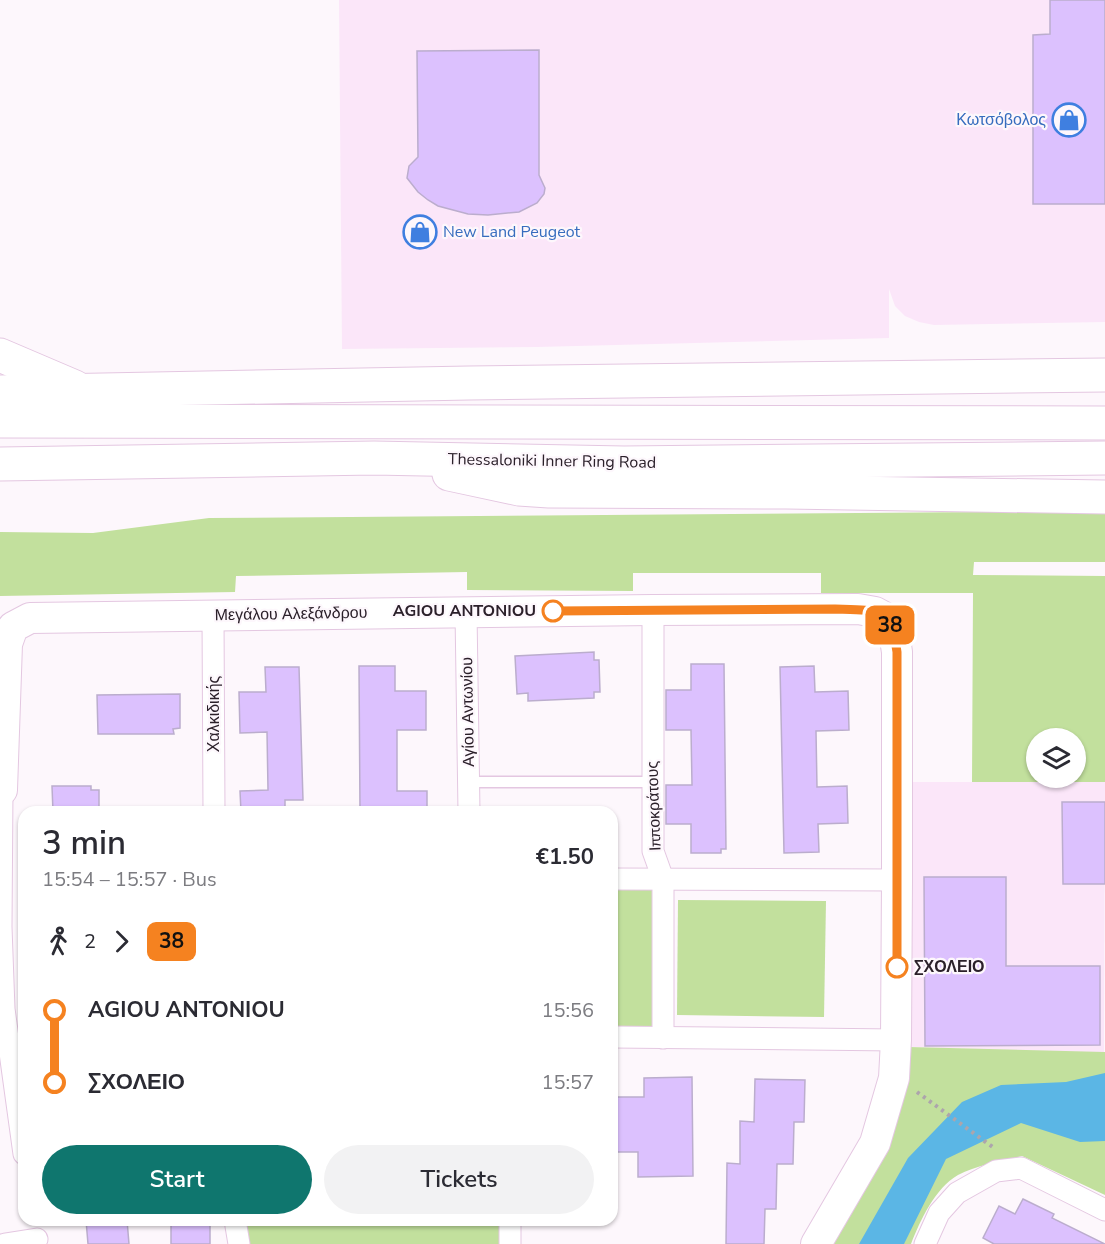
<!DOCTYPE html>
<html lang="en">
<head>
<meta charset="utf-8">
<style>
	body { margin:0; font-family:"Nunito Sans",sans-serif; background:#f2f2f3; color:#2b2b33; height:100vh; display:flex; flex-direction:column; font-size:22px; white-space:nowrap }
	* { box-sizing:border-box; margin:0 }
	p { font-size:20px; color:#7c7c81 }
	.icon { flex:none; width:33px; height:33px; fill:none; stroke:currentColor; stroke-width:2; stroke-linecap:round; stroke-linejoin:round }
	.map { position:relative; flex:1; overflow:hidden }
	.details { position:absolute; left:18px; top:806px; width:600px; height:420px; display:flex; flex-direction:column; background:#fff; border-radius:18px; box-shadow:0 2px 4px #0004 }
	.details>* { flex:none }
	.badge { padding:0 12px; border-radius:9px; font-size:21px; line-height:39px }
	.fabs { position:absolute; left:1026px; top:728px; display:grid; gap:12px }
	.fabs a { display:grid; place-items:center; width:60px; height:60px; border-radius:50%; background:#fff; box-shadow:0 2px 4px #0004; font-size:30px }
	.map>.badge { position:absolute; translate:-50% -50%; box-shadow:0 0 0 3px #fff }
	.legs { display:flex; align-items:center; gap:9px; height:66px; padding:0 24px; font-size:20px }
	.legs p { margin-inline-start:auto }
	.headline { display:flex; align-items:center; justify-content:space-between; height:102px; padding:0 24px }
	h1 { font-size:33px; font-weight:600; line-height:45px }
	.cta { display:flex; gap:12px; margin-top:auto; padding:12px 24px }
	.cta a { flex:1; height:69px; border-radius:36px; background:#0f766e; color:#fff; font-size:24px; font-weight:600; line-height:69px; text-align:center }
	.cta a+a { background:#f2f2f3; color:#2b2b33 }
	ul { padding:0 24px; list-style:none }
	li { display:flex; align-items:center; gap:21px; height:72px; font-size:22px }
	li i { display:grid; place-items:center; width:9px; height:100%; margin:0 8px; background:currentColor }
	li i::after { content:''; width:15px; height:15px; margin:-8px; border:4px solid; border-radius:50%; background:#fff }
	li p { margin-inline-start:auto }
	li:first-child i { background:linear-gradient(#0000 50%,currentColor 0) }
	li:last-child i { background:linear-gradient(currentColor 50%,#0000 0) }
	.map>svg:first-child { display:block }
	.built { fill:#fbe6f9 }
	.green { fill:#c2e09d; fill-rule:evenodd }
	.water { fill:#5bb6e5 }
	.building { fill:#dcc1fe; stroke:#bbadcd; stroke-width:1.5 }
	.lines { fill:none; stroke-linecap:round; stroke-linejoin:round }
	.lane-casing { stroke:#e4c7e1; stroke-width:13 }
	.street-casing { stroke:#e4c7e1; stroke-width:23 }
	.secondary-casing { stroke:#e4c7e1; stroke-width:32 }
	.highway-casing { stroke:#e4c7e1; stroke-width:35 }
	.path { stroke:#ada5ac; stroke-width:4; stroke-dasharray:3 4.5; stroke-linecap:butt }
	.lane { stroke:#fff; stroke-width:10 }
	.street { stroke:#fff; stroke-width:21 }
	.secondary { stroke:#fff; stroke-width:30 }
	.highway { stroke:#fff; stroke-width:33 }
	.line-1-casing { stroke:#fff; stroke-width:14 }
	.line-1 { stroke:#f58220; stroke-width:9 }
	.stop-1-dot { fill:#fff; stroke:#f58220; stroke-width:3 }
	.labels { text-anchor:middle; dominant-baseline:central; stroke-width:4.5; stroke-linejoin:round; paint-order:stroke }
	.shop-label { font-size:16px; fill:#366cbe; stroke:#fdf7fc; text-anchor:end }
	.street-label { font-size:16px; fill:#2b202a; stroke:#fdf7fc }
	.stop-label { font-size:16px; font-weight:bold; fill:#2b202a; stroke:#fdf7fc; text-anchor:end }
</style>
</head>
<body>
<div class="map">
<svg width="1105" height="1244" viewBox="0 0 1105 1244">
	<rect width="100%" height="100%" fill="#fdf7fc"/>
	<g class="built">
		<polygon points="339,0 1105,0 1105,322 934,325 919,322 905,316 895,306 889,289 889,338 537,347 342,349"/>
		<polygon points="910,782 1105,782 1104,1053 909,1047"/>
	</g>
	<g class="green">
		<path d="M 1105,511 L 1105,562 L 974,562 L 973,575 L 1105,576 L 1105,782 L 972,782 L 973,593 L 821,593 L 821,573 L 633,573 L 633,591 L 467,590 L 467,572 L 236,576 L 235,592 L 0,596 L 0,532 L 93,533 L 209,518 ZM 1036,738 L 1076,738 L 1076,777 L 1036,777 Z"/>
		<polygon points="612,884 652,884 653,1027 612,1026"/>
		<polygon points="678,900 826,901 824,1017 677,1015"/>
		<path d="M 909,1047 L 1105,1052 L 1105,1195 L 1022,1156 C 1001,1161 977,1165 958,1175 C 935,1188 920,1221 911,1244 L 828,1244 Z"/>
		<polygon points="235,1220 510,1220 510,1244 239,1244"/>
	</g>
	<polygon class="water" points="1105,1073 1105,1141 1080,1142 1021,1123 946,1159 904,1244 859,1244 908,1158 962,1102 1001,1085 1066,1082"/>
	<g class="building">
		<polygon points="1050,0 1105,0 1105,204 1033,204 1033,35 1050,34"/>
		<polygon points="539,50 539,175 545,188 544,194 537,203 519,212 488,215 468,214 438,206 428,200 418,192 407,178 409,166 418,157 417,51"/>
		<polygon points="594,652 594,660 599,660 600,692 594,692 594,698 528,701 528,693 517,694 515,656"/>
		<polygon points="691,664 724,664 726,849 721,849 721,853 691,853 691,824 666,824 666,785 692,785 691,730 666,730 666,690 691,690"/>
		<polygon points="359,666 395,666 395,691 426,691 426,730 397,730 397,791 427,791 427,812 360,812"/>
		<polygon points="814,666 815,692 848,691 849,730 816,731 817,787 847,786 848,823 818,824 819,852 784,853 780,667"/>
		<polygon points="265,667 299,667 303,800 285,800 285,812 241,812 240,791 268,790 267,732 240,733 239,692 266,692"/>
		<polygon points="180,694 180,728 173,729 174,734 98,734 97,695"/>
		<polygon points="52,786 91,786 91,790 99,790 99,812 53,812"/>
		<polygon points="1062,802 1105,802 1105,884 1063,884"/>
		<polygon points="924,877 1006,877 1006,966 1100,966 1100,1045 925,1046"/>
		<polygon points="692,1077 693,1176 638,1177 638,1152 612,1152 612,1097 644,1097 644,1078"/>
		<polygon points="755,1079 805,1080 804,1122 794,1122 793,1164 777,1164 776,1209 765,1209 764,1244 726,1244 727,1163 740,1164 740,1121 754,1122"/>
		<polygon points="1023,1199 1054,1214 1052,1218 1105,1244 994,1244 983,1238 999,1206 1015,1214"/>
		<polygon points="86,1220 127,1220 129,1244 88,1244"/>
		<rect x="171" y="1220" width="39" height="24"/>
	</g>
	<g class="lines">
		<defs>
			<polyline id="lane" points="469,782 653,782"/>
			<g id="street">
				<polyline points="653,610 653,851 663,879 663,1038"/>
				<polyline points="466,612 469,812"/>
				<polyline points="213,616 214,812"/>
				<polyline points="2,790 1,927 4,1009 24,1154"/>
				<polyline points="612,879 897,880"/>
				<polyline points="612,1037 896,1040"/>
				<polyline points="235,1220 239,1244"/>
				<polyline points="5,1244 37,1239"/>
				<polyline points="510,1244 510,1220"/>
				<polyline points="925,1244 939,1213 957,1193 996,1171 1021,1168 1105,1210"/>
			</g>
			<polyline id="secondary" points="0,790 2,790 7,644 13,627 30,618 653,610 858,609 875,612 888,619 895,639 897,652 897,880 896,1040 894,1078 875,1143 816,1244"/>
			<g id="highway">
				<polyline points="0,355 75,387"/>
				<polyline points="0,392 469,383 1105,375"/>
				<polyline points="0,421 1105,423"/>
				<polyline points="0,464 374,458 624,463 1105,458"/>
				<polyline points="449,474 519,489 549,491 786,492 1105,497"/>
			</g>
		</defs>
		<use href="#lane" class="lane-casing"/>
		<use href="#street" class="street-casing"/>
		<use href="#secondary" class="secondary-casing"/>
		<use href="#highway" class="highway-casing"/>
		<polyline class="path" points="917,1092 994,1148"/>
		<use href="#lane" class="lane"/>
		<use href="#street" class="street"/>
		<use href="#secondary" class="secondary"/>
		<use href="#highway" class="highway"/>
	</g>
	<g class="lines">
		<defs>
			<path id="line-1" d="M 553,611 L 835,609 C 875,610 891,607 897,652 L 897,967"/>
		</defs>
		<use href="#line-1" class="line-1-casing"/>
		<use href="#line-1" class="line-1"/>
	</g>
	<defs>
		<symbol id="shop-ring" viewBox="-11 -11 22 22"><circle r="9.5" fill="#fdf7fc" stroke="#3f7fe0" stroke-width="1.5"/><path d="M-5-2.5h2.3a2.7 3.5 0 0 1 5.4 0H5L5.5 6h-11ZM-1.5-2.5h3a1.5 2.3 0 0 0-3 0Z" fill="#3f7fe0"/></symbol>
	</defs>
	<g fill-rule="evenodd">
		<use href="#shop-ring" x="1050" y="101" width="38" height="38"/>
		<use href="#shop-ring" x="401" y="213" width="38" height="38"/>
	</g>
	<g class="stop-1-dot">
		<circle cx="553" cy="611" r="10"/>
		<circle cx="897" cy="967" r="10"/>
	</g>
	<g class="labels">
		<g class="shop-label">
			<text x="1046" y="120">Κωτσόβολος</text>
			<text x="443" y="232" text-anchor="start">New Land Peugeot</text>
		</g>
		<g class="street-label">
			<text transform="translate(552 461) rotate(1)">Thessaloniki Inner Ring Road</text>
			<text transform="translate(291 614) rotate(-1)">Μεγάλου Αλεξάνδρου</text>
			<text transform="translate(468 712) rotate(-91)">Αγίου Αντωνίου</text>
			<text transform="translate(214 714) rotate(-90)">Χαλκιδικής</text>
			<text transform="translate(654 806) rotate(-92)">Ιπποκράτους</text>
		</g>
		<g class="stop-label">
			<text x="536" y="611">AGIOU ANTONIOU</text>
			<text x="914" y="967" text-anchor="start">ΣΧΟΛΕΙΟ</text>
		</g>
	</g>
</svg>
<div class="fabs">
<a><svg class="icon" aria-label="layers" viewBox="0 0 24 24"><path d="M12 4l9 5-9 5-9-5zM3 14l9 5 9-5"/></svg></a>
</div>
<b class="badge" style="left:890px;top:625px;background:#f58220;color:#111">38</b>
<section class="details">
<div class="headline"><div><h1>3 min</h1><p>15:54 – 15:57 · Bus</p></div><b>€1.50</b></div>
<div class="legs"><svg class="icon" aria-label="walk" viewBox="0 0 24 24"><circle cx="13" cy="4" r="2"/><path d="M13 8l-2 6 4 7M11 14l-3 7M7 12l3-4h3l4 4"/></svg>2<svg class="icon" aria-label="forward" viewBox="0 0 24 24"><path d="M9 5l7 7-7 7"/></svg><b class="badge" style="background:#f58220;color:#111">38</b></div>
<ul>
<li><i style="color:#f58220"></i><b>AGIOU ANTONIOU</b><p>15:56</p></li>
<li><i style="color:#f58220"></i><b>ΣΧΟΛΕΙΟ</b><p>15:57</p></li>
</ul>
<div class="cta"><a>Start</a><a>Tickets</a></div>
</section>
</div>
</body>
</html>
